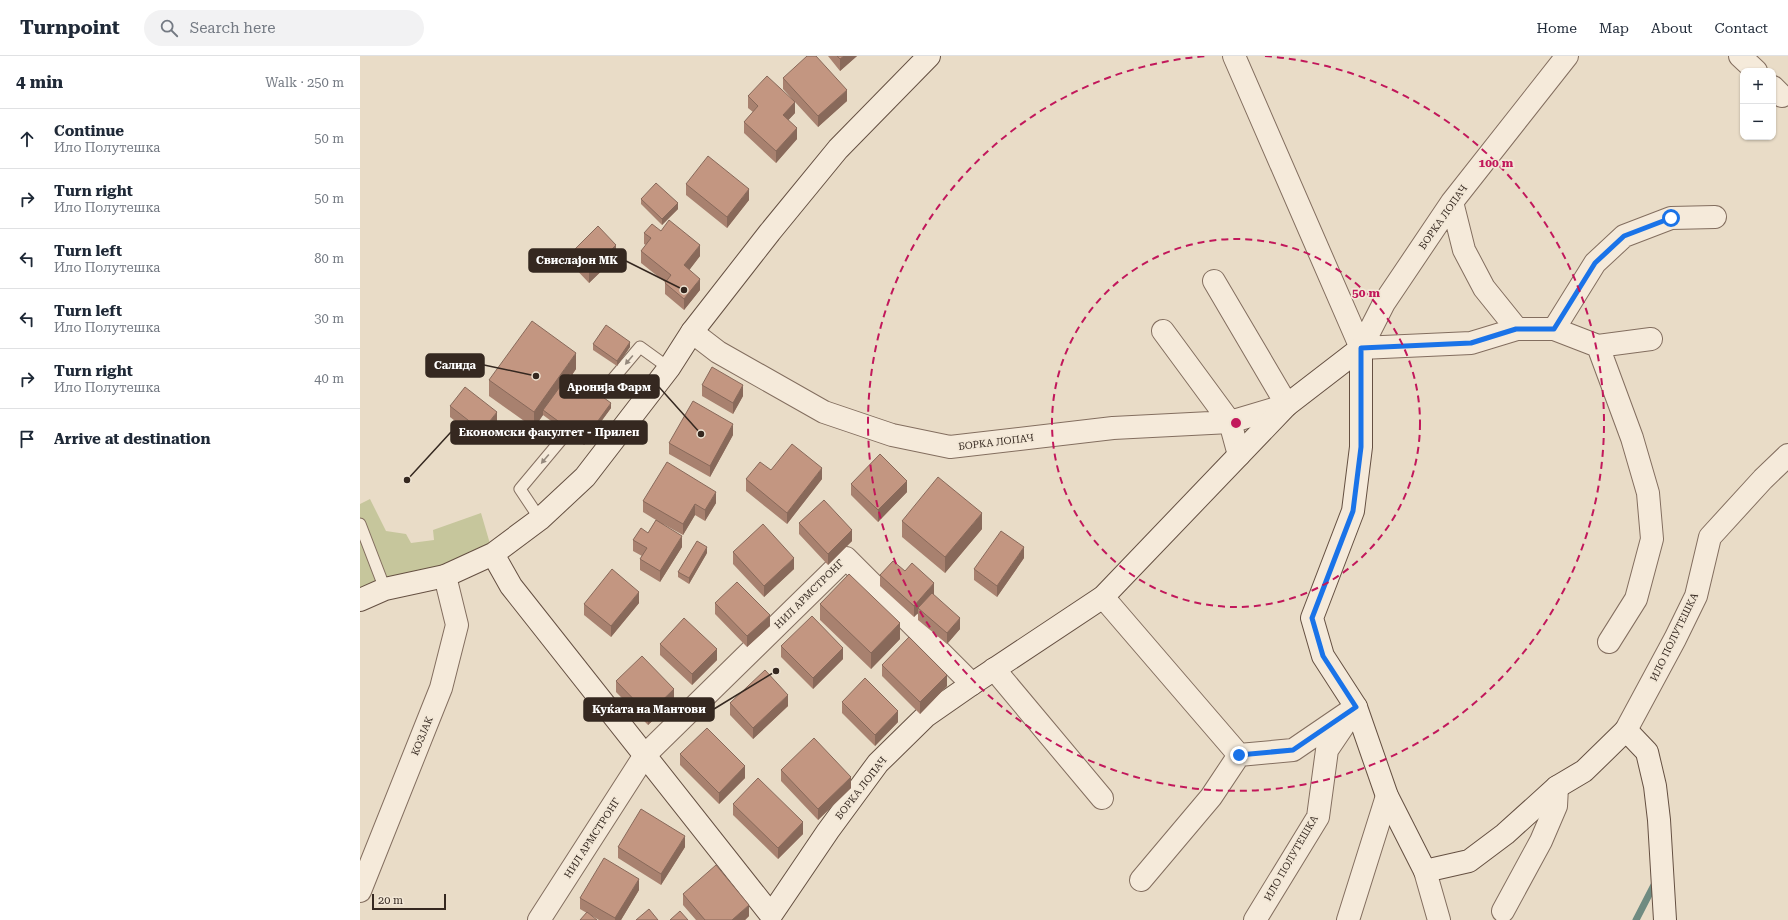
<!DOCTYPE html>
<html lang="en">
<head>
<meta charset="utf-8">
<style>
	:root { --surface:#fff; --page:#f2f2f3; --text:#1f2937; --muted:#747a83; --line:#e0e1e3 }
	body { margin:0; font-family:"Roboto Serif",serif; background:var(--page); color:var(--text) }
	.controls { position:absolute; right:12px; top:12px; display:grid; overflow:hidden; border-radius:8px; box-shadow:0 1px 3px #0004 }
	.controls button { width:36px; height:36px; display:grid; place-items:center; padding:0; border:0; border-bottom:1px solid var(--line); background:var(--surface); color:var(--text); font:20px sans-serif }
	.scale { position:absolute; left:12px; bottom:10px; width:74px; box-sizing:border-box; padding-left:4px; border:2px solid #352820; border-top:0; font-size:11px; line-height:14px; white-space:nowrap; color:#352820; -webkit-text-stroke:3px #f2e7d6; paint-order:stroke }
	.stop { position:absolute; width:12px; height:12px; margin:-9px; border:3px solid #1a73e8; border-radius:50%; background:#fff }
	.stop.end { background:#1a73e8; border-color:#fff; box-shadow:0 1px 4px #0008 }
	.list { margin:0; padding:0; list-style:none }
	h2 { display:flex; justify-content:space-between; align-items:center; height:52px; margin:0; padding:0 16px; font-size:17px }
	h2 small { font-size:13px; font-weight:400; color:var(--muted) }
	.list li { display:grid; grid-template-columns:26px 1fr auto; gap:12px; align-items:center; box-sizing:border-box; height:60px; padding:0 16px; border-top:1px solid var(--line) }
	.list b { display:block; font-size:15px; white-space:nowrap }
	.list p { margin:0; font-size:13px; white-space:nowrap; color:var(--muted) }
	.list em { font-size:13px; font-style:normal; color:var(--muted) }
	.icon { flex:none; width:22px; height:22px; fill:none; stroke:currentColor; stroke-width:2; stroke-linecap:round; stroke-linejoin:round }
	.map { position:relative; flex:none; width:1428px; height:864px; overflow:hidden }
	header { display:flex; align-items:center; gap:24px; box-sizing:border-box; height:56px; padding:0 20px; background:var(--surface); border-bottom:1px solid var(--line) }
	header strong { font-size:19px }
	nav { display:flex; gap:22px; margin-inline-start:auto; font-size:14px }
	.search { width:280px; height:36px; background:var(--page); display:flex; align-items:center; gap:10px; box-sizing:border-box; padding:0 14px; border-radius:22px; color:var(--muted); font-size:15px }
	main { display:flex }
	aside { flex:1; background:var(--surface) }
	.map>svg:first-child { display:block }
	.green { fill:#c6c69c }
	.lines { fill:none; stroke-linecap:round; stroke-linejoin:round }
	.stream { stroke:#6f8b81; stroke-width:7 }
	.lane-casing { stroke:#836e5f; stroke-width:13 }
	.street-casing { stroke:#836e5f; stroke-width:24 }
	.secondary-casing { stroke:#655042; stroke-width:24 }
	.lane { stroke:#f5eada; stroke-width:11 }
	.street { stroke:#f5eada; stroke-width:22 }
	.secondary { stroke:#f5eada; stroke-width:22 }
	.wall { fill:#a8816f }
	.shaded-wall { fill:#88695a }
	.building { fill:#c39681; stroke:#88695a }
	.oneway { fill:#95897d }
	.route { stroke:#1a73e8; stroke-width:5 }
	.ring { fill:none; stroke:#c2185b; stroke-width:2; stroke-dasharray:7 5 }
	.labels { text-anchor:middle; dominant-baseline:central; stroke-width:3.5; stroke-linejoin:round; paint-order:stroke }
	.street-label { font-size:10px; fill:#352820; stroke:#f2e7d6 }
	.centre { fill:#c2185b; stroke:#f2e7d6; stroke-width:2 }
	.ring-label { font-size:12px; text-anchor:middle; font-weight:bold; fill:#c2185b; stroke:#f2e7d6; stroke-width:3.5; stroke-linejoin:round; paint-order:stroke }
	.leader { fill:none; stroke:#352820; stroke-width:1.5 }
	.callout-dot { fill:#352820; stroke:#f2e7d6; stroke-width:1.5 }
	.callout { fill:#352820; stroke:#352820; stroke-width:1.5 }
	.callout-label { font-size:11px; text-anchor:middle; font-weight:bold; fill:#fff }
</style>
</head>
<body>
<header>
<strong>Turnpoint</strong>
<div class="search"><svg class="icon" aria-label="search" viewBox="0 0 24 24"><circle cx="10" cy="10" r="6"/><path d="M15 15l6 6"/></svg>Search here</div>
<nav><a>Home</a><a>Map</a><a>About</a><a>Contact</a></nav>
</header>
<main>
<aside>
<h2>4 min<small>Walk · 250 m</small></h2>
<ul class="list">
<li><svg class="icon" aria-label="ahead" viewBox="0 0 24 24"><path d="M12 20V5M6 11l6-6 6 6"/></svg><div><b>Continue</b><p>Ило Полутешка</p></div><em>50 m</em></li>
<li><svg class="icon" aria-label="right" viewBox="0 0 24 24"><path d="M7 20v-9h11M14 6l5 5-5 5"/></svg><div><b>Turn right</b><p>Ило Полутешка</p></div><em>50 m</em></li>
<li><svg class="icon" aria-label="left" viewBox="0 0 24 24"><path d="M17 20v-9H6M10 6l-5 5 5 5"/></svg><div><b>Turn left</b><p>Ило Полутешка</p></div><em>80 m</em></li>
<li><svg class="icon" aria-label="left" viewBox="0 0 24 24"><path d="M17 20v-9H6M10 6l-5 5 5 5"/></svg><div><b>Turn left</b><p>Ило Полутешка</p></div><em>30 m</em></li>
<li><svg class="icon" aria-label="right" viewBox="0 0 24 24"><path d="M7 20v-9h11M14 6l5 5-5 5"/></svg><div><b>Turn right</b><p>Ило Полутешка</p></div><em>40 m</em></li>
<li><svg class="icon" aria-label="arrive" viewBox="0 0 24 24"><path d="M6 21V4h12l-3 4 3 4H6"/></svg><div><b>Arrive at destination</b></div></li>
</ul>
</aside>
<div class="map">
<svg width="1428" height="864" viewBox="0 0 1428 864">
	<rect width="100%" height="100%" fill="#e9dcc7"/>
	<path class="green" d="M 10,443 L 26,475 L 46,478 L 51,487 L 74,484 L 73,474 L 121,457 L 133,498 L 0,544 L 0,448 Z"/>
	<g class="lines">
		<path class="stream" d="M 1276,864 L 1295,827"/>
		<g class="lane-casing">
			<path id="lane" d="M 230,350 L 280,291 L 309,312
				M 180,463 L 160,433 L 216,366
				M 0,468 L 25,533"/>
		</g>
		<g class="street-casing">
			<path id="street" d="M 874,0 L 1001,292
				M 1380,0 L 1396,15
				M 1413,31 L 1422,40
				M 1092,146 L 1104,194 L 1124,232 L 1157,273
				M 1194,273 L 1235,207 L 1264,180 L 1311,162 L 1355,161
				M 803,275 L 870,366 L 879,399
				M 332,276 L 358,296 L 464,356 L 532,379 L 590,391 L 753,372 L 870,366 L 927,349 L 854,225
				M 1238,290 L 1291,283
				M 1001,292 L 1111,287 L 1157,273 L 1194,273 L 1238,290 L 1272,382 L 1288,437 L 1292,483 L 1276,543 L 1249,586
				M 1001,292 L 1024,247 L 1092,146 L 1207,0
				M 743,541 L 879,699
				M 634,613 L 742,742
				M 1266,674 L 1315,583 L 1336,540 L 1350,481 L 1403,423 L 1428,399
				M 1065,815 L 1079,864
				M 781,824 L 851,741 L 879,699 L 933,694 L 996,651
				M 0,835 L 81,632 L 97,569 L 85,520
				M 1143,855 L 1181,785 L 1196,750 L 1197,731
				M 179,864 L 285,699 L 486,502 L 612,628
				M 895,864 L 958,761 L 967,694 L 990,660
				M 988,864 L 1027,740"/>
		</g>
		<g class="secondary-casing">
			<path id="secondary" d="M 1001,292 L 1001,391 L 993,455 L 952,562 L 963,600 L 996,651 L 1027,740 L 1065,815 L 1109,805 L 1145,778 L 1197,731 L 1224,715 L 1266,674 L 1287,696 L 1295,730 L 1299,764 L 1305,864
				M 133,498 L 151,530 L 411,859 L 468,775 L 518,707 L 566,660 L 612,628 L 743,541 L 927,349 L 1001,292
				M 0,544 L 25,533 L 85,520 L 133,498 L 180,463 L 225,421 L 309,312 L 332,276 L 410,176 L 478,93 L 569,0"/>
		</g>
		<use href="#lane" class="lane"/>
		<use href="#street" class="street"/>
		<use href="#secondary" class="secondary"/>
	</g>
	<path class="wall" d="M 468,0 L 497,0 L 480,15 Z
		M 423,22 L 487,45 L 458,71 L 435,46 L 435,57 L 428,64 L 437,83 L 416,107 L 384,77 L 384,66 L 393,56 L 388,52 L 388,40 L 433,44 L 423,33 Z
		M 326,128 L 389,144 L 367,172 L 326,139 Z
		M 281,143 L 318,153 L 302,169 L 281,148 Z
		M 301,175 L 340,200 L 329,214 L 340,234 L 324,254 L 305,238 L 305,226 L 281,207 L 281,195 L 286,189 L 284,188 L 284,177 Z
		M 211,197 L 256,201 L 229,227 L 211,208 Z
		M 233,288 L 270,291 L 257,310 L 233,294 Z
		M 216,313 L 212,319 L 251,352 L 224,389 L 183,359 L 174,372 L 129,340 L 129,324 Z
		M 342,329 L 383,340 L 373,358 L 342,340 Z
		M 90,350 L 137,367 L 122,386 L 90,361 Z
		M 373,379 L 350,421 L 309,398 L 309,387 Z
		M 386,423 L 462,423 L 427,468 L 386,435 Z
		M 491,428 L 547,436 L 518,466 L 491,439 Z
		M 283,445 L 356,447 L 345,465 L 335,459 L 323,479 L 303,468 L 322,491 L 300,526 L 280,514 L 280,503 L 282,500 L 273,495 L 273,484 L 288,477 L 296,464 L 283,456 Z
		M 542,465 L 622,473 L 585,517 L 542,481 Z
		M 439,467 L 492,485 L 468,509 L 439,478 Z
		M 373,496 L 434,513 L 404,541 L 373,508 Z
		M 347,497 L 329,528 L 318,521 L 318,516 Z
		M 664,502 L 637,541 L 614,524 L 614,513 Z
		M 545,515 L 574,539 L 600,573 L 587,588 L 558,564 L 558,557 L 554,561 L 520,530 L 520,519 Z
		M 279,547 L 251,581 L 224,559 L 224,548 Z
		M 355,547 L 410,570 L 387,591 L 355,558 Z
		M 460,548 L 540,583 L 511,613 L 460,564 Z
		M 300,588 L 357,604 L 332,629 L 300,599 Z
		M 421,590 L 483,603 L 453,633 L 421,601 Z
		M 522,609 L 587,630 L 560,658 L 522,620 Z
		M 256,625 L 314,644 L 288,669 L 256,636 Z
		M 482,646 L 538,666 L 515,690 L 482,657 Z
		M 370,647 L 428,650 L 393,683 L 370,659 Z
		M 320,698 L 385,722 L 359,748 L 320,709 Z
		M 421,714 L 491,732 L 458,764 L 421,725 Z
		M 373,748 L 443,778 L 418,803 L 373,759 Z
		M 258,791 L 325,791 L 301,829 L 258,802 Z
		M 279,834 L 261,864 L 239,864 L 220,853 L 220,842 Z
		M 323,838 L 389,860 L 385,864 L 336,864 L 323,849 Z"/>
	<path class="shaded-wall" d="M 484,0 L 497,0 L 480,15 L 480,3 Z
		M 487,34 L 487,45 L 458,71 L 458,60 Z
		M 435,46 L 435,57 L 423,70 L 423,59 Z
		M 437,72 L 437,83 L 416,107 L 416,95 Z
		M 389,133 L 389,144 L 367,172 L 367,161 Z
		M 318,147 L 318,153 L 302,169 L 302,163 Z
		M 256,189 L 256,201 L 229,227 L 229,216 Z
		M 340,189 L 340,200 L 324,221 L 324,209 Z
		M 340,223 L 340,234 L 324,254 L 324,243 Z
		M 270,286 L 270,291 L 257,310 L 257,305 Z
		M 216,297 L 216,313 L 186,356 L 183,354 L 183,359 L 174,372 L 174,356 Z
		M 383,329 L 383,340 L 373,358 L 373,347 Z
		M 251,347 L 251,352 L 224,389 L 224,384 Z
		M 137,356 L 137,367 L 122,386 L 122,375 Z
		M 373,368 L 373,379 L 350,421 L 350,410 Z
		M 462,412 L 462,423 L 427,468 L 427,457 Z
		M 547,425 L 547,436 L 518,466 L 518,454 Z
		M 356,436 L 356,447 L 345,465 L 345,454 Z
		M 335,448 L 335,459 L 323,479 L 323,468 Z
		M 622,457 L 622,473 L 585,517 L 585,501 Z
		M 492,474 L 492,485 L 468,509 L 468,498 Z
		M 322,480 L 322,491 L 300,526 L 300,515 Z
		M 347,491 L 347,497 L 329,528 L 329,522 Z
		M 664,491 L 664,502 L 637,541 L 637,530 Z
		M 434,502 L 434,513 L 404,541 L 404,530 Z
		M 574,527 L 574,539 L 560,554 L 558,552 L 558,557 L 554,561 L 554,550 Z
		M 279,536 L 279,547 L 251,581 L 251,570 Z
		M 410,559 L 410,570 L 387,591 L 387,580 Z
		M 600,562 L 600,573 L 587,588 L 587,577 Z
		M 540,567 L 540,583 L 511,613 L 511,597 Z
		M 483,592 L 483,603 L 453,633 L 453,622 Z
		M 357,593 L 357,604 L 332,629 L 332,618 Z
		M 587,619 L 587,630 L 560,658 L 560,646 Z
		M 314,633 L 314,644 L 288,669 L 288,658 Z
		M 428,639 L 428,650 L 393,683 L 393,672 Z
		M 538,655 L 538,666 L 515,690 L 515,679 Z
		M 385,710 L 385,722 L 359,748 L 359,737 Z
		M 491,721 L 491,732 L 458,764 L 458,753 Z
		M 443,766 L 443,778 L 418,803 L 418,792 Z
		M 325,780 L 325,791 L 301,829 L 301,818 Z
		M 279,823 L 279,834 L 261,864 L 255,864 L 255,862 Z
		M 389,849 L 389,860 L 385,864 L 372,864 Z"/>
	<path class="building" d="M 447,0 L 456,0 L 487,34 L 458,60 L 423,22 Z
		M 477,0 L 484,0 L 480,3 Z
		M 407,20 L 435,46 L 423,59 L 437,72 L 416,95 L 384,66 L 398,50 L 388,40 Z
		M 348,100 L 389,133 L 367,161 L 326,128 Z
		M 296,127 L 318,147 L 302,163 L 281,143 Z
		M 309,164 L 340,189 L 324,209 L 340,223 L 324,243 L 305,227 L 311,219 L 281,195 L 291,182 L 284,177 L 292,168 L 301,175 Z
		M 238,170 L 256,189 L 229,216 L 211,197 Z
		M 172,265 L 216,297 L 174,356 L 129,324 Z
		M 246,269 L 270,286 L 257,305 L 233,288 Z
		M 352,311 L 383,329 L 373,347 L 342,329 Z
		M 210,317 L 251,347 L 224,384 L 183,354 Z
		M 105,331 L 137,356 L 122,375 L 90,350 Z
		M 333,345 L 373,368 L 350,410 L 309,387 Z
		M 432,388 L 462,412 L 427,457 L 386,423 L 400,406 L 411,414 Z
		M 520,398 L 547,425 L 518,454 L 491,428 Z
		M 307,406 L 356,436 L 345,454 L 335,448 L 323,468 L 283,445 Z
		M 578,421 L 622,457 L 585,501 L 542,465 Z
		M 464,444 L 492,474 L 468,498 L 439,467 Z
		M 296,464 L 322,480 L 300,515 L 280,503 L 287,492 L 273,484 L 281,472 L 288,477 Z
		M 403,468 L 434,502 L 404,530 L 373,496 Z
		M 641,475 L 664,491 L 637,530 L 614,513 Z
		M 337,485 L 347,491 L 329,522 L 318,516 Z
		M 533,505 L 545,515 L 552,507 L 574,527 L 554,550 L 520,519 Z
		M 252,513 L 279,536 L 251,570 L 224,548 Z
		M 489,518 L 540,567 L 511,597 L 460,548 Z
		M 377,526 L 410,559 L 387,580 L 355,547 Z
		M 572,537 L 600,562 L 587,577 L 558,552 Z
		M 452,560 L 483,592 L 453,622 L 421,590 Z
		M 324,562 L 357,593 L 332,618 L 300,588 Z
		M 549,581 L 587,619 L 560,646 L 522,609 Z
		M 282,600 L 314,633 L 288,658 L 256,625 Z
		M 405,614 L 428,639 L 393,672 L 370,647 Z
		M 505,622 L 538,655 L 515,679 L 482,646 Z
		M 347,672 L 385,710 L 359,737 L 320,698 Z
		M 454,682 L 491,721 L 458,753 L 421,714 Z
		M 398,722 L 443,766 L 418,792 L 373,748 Z
		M 281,753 L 325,780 L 301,818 L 258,791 Z
		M 244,802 L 279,823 L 255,862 L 220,842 Z
		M 356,809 L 389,849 L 372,864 L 345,864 L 323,838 Z
		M 289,853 L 298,864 L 276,864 Z
		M 320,855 L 328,864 L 310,864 Z
		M 227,856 L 237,864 L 220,864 Z"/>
	<defs><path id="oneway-solid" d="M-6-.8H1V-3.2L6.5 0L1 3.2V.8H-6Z"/></defs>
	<g class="oneway">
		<use href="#oneway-solid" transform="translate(269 304) rotate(130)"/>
		<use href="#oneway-solid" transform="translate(185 403) rotate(130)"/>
	</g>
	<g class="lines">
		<path class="route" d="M 879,699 L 933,694 L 996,651 L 963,600 L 952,562 L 993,455 L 1001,391 L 1001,292 L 1111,287 L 1156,273 L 1194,273 L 1235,207 L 1264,180 L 1311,162"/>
	</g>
	<g class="ring">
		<circle cx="876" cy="367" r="184"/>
		<path d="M905 0A368 368 0 1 1 847 0"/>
	</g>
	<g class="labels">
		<g class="street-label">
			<text transform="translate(1083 161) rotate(-55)">БОРКА ЛОПАЧ</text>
			<text transform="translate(636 386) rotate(-7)">БОРКА ЛОПАЧ</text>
			<text transform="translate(449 538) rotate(-45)">НИЛ АРМСТРОНГ</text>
			<text transform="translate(1314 581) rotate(-64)">ИЛО ПОЛУТЕШКА</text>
			<text transform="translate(62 680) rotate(-68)">КОЗЈАК</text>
			<text transform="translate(501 732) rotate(-52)">БОРКА ЛОПАЧ</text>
			<text transform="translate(232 782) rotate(-57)">НИЛ АРМСТРОНГ</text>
			<text transform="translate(931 802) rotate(-60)">ИЛО ПОЛУТЕШКА</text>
		</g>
	</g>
	<circle cx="876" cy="367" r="6" class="centre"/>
	<g class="ring-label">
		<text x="1136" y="111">100 m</text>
		<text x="1006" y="241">50 m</text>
	</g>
	<path class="leader" d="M324 234L266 205M176 320L124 309M341 378L299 331M47 424L91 376M416 615L354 653"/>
	<g class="callout-dot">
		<circle cx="324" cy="234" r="4"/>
		<circle cx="176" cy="320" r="4"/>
		<circle cx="341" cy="378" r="4"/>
		<circle cx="47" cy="424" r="4"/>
		<circle cx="416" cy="615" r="4"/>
	</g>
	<g class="callout">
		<rect x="169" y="193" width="97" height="23" rx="4"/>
		<rect x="66" y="298" width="58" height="23" rx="4"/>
		<rect x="200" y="319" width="99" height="23" rx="4"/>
		<rect x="91" y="365" width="196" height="23" rx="4"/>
		<rect x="224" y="642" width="130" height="23" rx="4"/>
	</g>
	<g class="callout-label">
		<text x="217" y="208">Свислајон МК</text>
		<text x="95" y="313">Салида</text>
		<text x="249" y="335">Аронија Фарм</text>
		<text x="189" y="380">Економски факултет - Прилеп</text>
		<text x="289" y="657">Куќата на Мантови</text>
	</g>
</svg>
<div class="controls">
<button>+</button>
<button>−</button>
</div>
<div class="scale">20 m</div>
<div class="stop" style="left:1311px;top:162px"></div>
<div class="stop end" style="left:879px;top:699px"></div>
</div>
</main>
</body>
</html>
